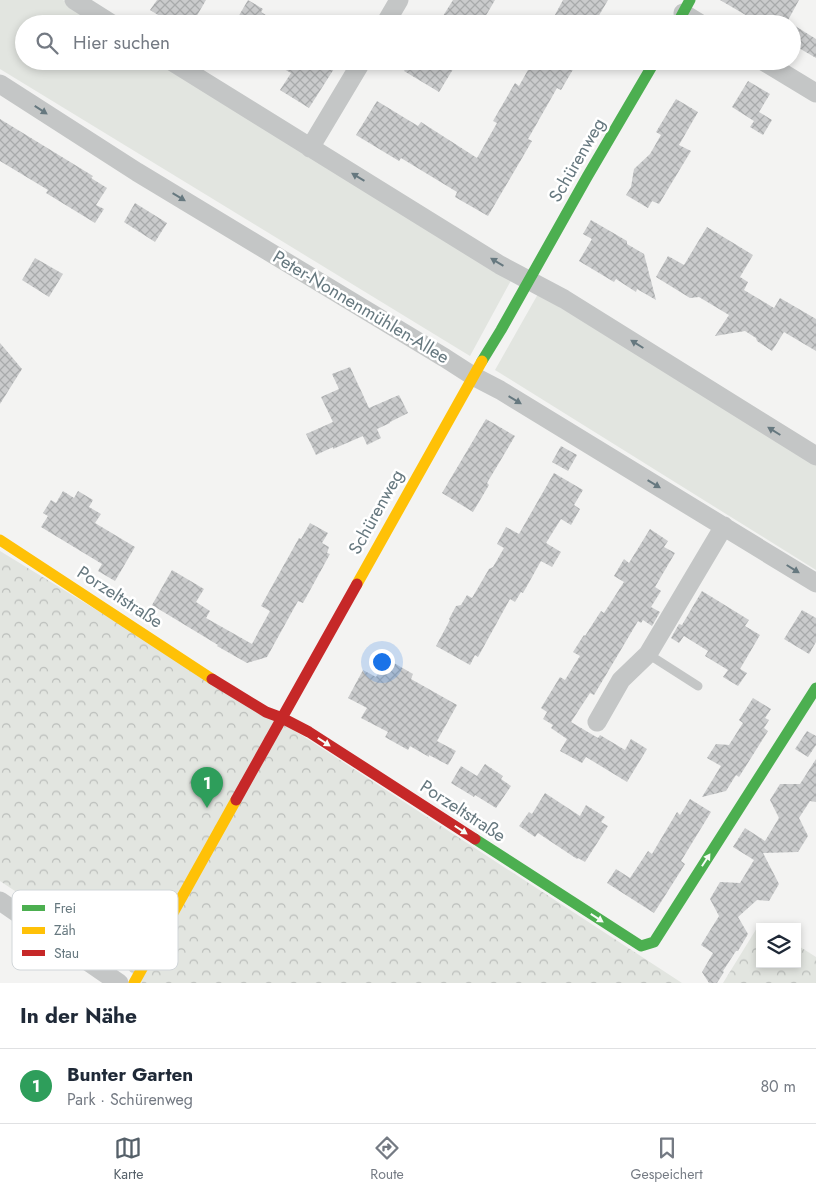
<!DOCTYPE html>
<html lang="de">
<head>
<meta charset="utf-8">
<style>
	:root { --surface:#fff; --page:#f6f6f7; --text:#1f2937; --muted:#747a83; --line:#e0e1e3; --accent:#556069 }
	body { margin:0; font-family:Jost,sans-serif; background:var(--page); color:var(--text) }
	.controls { position:absolute; right:15px; bottom:15px; display:grid; overflow:hidden; border-radius:0px; box-shadow:0 2px 8px #0003 }
	.controls button { width:45px; height:45px; display:grid; place-items:center; padding:0; border:0; border-bottom:1px solid var(--line); background:var(--surface); color:var(--text); font:25px sans-serif }
	.you { position:absolute; left:381px; top:661px; width:18px; height:18px; margin:-12px; border:4px solid #fff; border-radius:50%; background:#1a73e8; box-shadow:0 0 0 8px #1a73e833 }
	.badge { display:grid; place-items:center; width:32px; height:32px; border-radius:50%; background:var(--accent); color:#fff; font-size:16px; font-weight:700 }
	.pin { position:absolute; translate:-50% -41px; filter:drop-shadow(0 1px 2px #0008) }
	.pin::after { content:''; position:absolute; top:26px; width:18px; height:15px; background:inherit; clip-path:polygon(0 0,100% 0,50% 100%) }
	.list { margin:0; padding:0; list-style:none }
	h2 { display:flex; justify-content:space-between; align-items:center; height:65px; margin:0; padding:0 20px; font-size:21px }
	h2 small { font-size:16px; font-weight:400; color:var(--muted) }
	.list li { display:grid; grid-template-columns:32px 1fr auto; gap:15px; align-items:center; box-sizing:border-box; height:75px; padding:0 20px; border-top:1px solid var(--line) }
	.list b { display:block; font-size:19px; white-space:nowrap }
	.list p { margin:0; font-size:16px; white-space:nowrap; color:var(--muted) }
	.list em { font-size:16px; font-style:normal; color:var(--muted) }
	.icon { flex:none; width:28px; height:28px; fill:none; stroke:currentColor; stroke-width:2; stroke-linecap:round; stroke-linejoin:round }
	.map { position:relative; flex:none; width:816px; height:983px; overflow:hidden }
	.search { position:absolute; background:var(--surface); box-shadow:0 2px 8px #0003; left:15px; right:15px; top:15px; height:55px; display:flex; align-items:center; gap:12px; box-sizing:border-box; padding:0 18px; border-radius:28px; color:var(--muted); font-size:19px }
	.sheet { height:140px; background:var(--surface) }
	nav { display:flex; justify-content:space-around; align-items:center; box-sizing:border-box; height:70px; border-top:1px solid var(--line); background:var(--surface); font-size:14px; color:var(--muted) }
	nav a { display:grid; justify-items:center; gap:2px }
	nav .on { color:var(--accent) }
	.map>svg:first-child { display:block }
	.grass { fill:#e2e5e0 }
	.forest { fill:url(#forest-crowns) }
	.building { fill:url(#building-cross-hatch) }
	.lines { fill:none; stroke-linecap:round; stroke-linejoin:round }
	.lane { stroke:#c4c6c6; stroke-width:9 }
	.street { stroke:#c4c6c6; stroke-width:19 }
	.fast { stroke:#4caf50; stroke-width:11 }
	.slow { stroke:#ffc107; stroke-width:11 }
	.jam { stroke:#c62828; stroke-width:11 }
	.oneway { fill:#66787f }
	.oneway2 { fill:#f6fbf6 }
	.labels { text-anchor:middle; dominant-baseline:central; stroke-width:5; stroke-linejoin:round; paint-order:stroke }
	.street-label { font-size:18px; fill:#66787f; stroke:#fff }
	.key { fill:#fff; stroke:#d1d6d9; stroke-width:1 }
	.key-label { font-size:14px; fill:#66787f }
</style>
</head>
<body>
<div class="map">
<svg width="816" height="983" viewBox="0 0 816 983">
	<defs>
		<pattern id="forest-crowns" width="20" height="18" patternUnits="userSpaceOnUse" patternTransform="scale(1.25)"><rect width="20" height="18" fill="#e2e5e0"/><path d="M2 6a3 3 0 1 1 6 0M12 15a3 3 0 1 1 6 0" fill="none" stroke="#bbbebb"/></pattern>
		<pattern id="building-cross-hatch" width="8" height="8" patternUnits="userSpaceOnUse" patternTransform="scale(1.25)"><rect width="8" height="8" fill="#cacbcc"/><path d="M0 0l8 8M0 8l8-8" fill="none" stroke="#a8aaab"/></pattern>
	</defs>
	<rect width="100%" height="100%" fill="#f3f3f2"/>
	<path class="grass" d="M 0,0 L 63,0 L 102,24 L 24,24 L 24,61 L 163,61 L 514,275 L 470,356 L 0,69 Z
		M 538,294 L 816,462 L 816,570 L 495,370 Z"/>
	<path class="forest" d="M 0,551 L 303,736 L 682,983 L 142,983 L 117,959 L 0,881 Z
		M 760,923 L 767,927 L 760,927 L 760,964 L 797,964 L 797,945 L 816,957 L 816,983 L 723,983 Z"/>
	<path class="building" d="M 157,0 L 206,0 L 192,24 L 173,24 L 150,10 Z
		M 248,0 L 263,9 L 261,12 L 280,24 L 234,24 Z
		M 453,0 L 495,0 L 481,24 L 438,24 Z
		M 563,0 L 608,0 L 594,24 L 550,24 Z
		M 720,0 L 799,0 L 786,24 L 761,24 Z
		M 792,24 L 816,39 L 816,58 L 792,44 Z
		M 270,61 L 339,61 L 309,108 L 280,90 L 291,73 Z
		M 410,61 L 458,61 L 439,92 L 404,71 Z
		M 533,61 L 578,61 L 561,90 L 557,88 L 528,139 L 532,141 L 488,216 L 455,197 L 457,192 L 401,158 L 399,161 L 356,135 L 377,101 L 418,126 L 421,122 L 477,158 L 497,123 L 493,121 L 515,83 L 519,86 Z
		M 748,81 L 770,94 L 759,112 L 772,120 L 763,135 L 750,127 L 754,121 L 732,107 Z
		M 676,99 L 698,112 L 679,145 L 691,151 L 659,204 L 652,201 L 648,208 L 626,195 L 631,187 L 634,169 L 650,154 L 661,135 L 656,132 Z
		M 0,119 L 93,176 L 91,178 L 107,188 L 96,205 L 104,209 L 95,223 L 46,193 L 48,190 L 0,161 Z
		M 135,203 L 167,223 L 155,242 L 124,222 Z
		M 591,220 L 627,241 L 627,244 L 644,254 L 656,300 L 637,289 L 636,292 L 616,279 L 614,282 L 579,261 L 592,239 L 583,234 Z
		M 707,227 L 753,255 L 740,277 L 748,282 L 744,290 L 774,308 L 780,298 L 816,319 L 816,351 L 784,332 L 772,351 L 757,341 L 756,338 L 745,331 L 715,336 L 729,315 L 699,297 L 690,298 L 656,277 L 668,256 L 684,265 Z
		M 35,258 L 63,274 L 49,297 L 22,280 Z
		M 0,343 L 22,369 L 0,404 Z
		M 350,367 L 369,408 L 399,395 L 408,413 L 390,422 L 390,423 L 377,429 L 381,438 L 367,445 L 363,436 L 333,449 L 333,447 L 316,455 L 306,434 L 333,422 L 321,397 L 339,389 L 332,374 Z
		M 486,419 L 515,436 L 487,483 L 489,485 L 473,512 L 442,493 Z
		M 561,446 L 577,455 L 568,471 L 552,462 Z
		M 554,473 L 583,490 L 574,505 L 580,509 L 571,525 L 561,519 L 546,543 L 561,552 L 552,567 L 541,561 L 523,593 L 521,592 L 515,602 L 510,599 L 478,657 L 475,655 L 470,665 L 436,646 L 450,620 L 449,619 L 456,606 L 461,605 L 467,595 L 472,598 L 489,569 L 493,567 L 504,548 L 497,544 L 506,527 L 519,534 Z
		M 63,491 L 74,498 L 78,491 L 93,500 L 89,507 L 101,514 L 95,523 L 135,547 L 115,581 L 98,571 L 102,564 L 41,527 L 48,516 L 43,513 L 51,500 L 56,503 Z
		M 310,523 L 328,533 L 322,543 L 329,547 L 327,553 L 330,554 L 303,603 L 298,601 L 267,657 L 247,663 L 217,646 L 218,645 L 152,605 L 172,570 L 204,589 L 196,602 L 210,611 L 206,618 L 252,644 L 270,611 L 261,606 L 299,538 L 301,539 Z
		M 650,529 L 668,541 L 664,547 L 675,553 L 655,587 L 661,591 L 651,607 L 660,612 L 652,626 L 643,620 L 641,623 L 638,621 L 594,695 L 590,693 L 571,722 L 598,738 L 600,735 L 625,750 L 631,739 L 647,749 L 627,782 L 586,757 L 582,763 L 560,751 L 567,739 L 551,728 L 553,725 L 543,719 L 547,712 L 541,708 L 560,677 L 565,680 L 580,656 L 573,652 L 584,635 L 585,636 L 601,611 L 604,613 L 624,582 L 614,576 L 624,559 L 629,563 Z
		M 702,591 L 749,620 L 745,626 L 760,635 L 740,669 L 747,673 L 738,686 L 723,677 L 728,670 L 705,656 L 708,651 L 684,636 L 679,643 L 671,638 L 679,624 L 682,625 Z
		M 802,610 L 816,618 L 816,642 L 809,654 L 784,639 Z
		M 387,659 L 413,674 L 411,679 L 457,705 L 437,741 L 456,751 L 448,765 L 429,755 L 429,757 L 410,746 L 408,750 L 385,737 L 388,732 L 361,718 L 367,708 L 348,698 L 363,670 L 376,677 Z
		M 753,698 L 771,709 L 765,718 L 769,720 L 764,728 L 768,731 L 739,777 L 736,775 L 726,791 L 702,797 L 721,766 L 707,758 L 716,744 L 729,745 L 743,723 L 739,720 Z
		M 807,731 L 816,736 L 816,745 L 808,757 L 795,749 Z
		M 816,759 L 816,802 L 810,801 L 799,818 L 808,836 L 798,852 L 763,853 L 779,884 L 769,901 L 757,900 L 738,917 L 748,934 L 738,951 L 736,951 L 723,971 L 724,972 L 717,983 L 709,983 L 702,972 L 713,953 L 701,945 L 719,916 L 710,899 L 720,882 L 740,883 L 754,860 L 733,847 L 745,828 L 765,841 L 779,818 L 770,800 L 780,784 L 800,784 Z
		M 485,764 L 503,776 L 501,779 L 511,786 L 496,808 L 475,795 L 474,797 L 451,783 L 461,766 L 477,776 Z
		M 545,793 L 580,816 L 586,805 L 605,817 L 601,822 L 608,826 L 585,862 L 578,858 L 577,859 L 538,833 L 535,837 L 519,826 L 529,812 L 532,814 Z
		M 690,799 L 711,812 L 681,861 L 685,864 L 680,872 L 654,913 L 607,883 L 616,869 L 630,878 L 648,851 L 652,854 L 677,812 L 680,815 Z"/>
	<g class="lines">
		<path class="lane" d="M 648,654 L 698,686"/>
		<path class="street" d="M 74,0 L 112,24
			M 683,13 L 701,24
			M 385,24 L 399,0
			M 171,61 L 500,265 L 564,299 L 816,456
			M 763,61 L 816,93
			M 0,84 L 137,172 L 445,358 L 473,376 L 500,390 L 816,583
			M 310,148 L 362,61
			M 597,722 L 621,680 L 648,654 L 724,526
			M 0,901 L 119,983"/>
		<path class="fast" d="M 677,24 L 690,0
			M 482,361 L 501,330 L 587,177 L 655,61
			M 475,839 L 641,946 L 654,942 L 816,688"/>
		<path class="slow" d="M 0,540 L 212,679
			M 357,584 L 482,361
			M 134,983 L 236,800"/>
		<path class="jam" d="M 212,679 L 266,712 L 282,718 L 309,732 L 475,839
			M 236,800 L 357,584"/>
	</g>
	<defs><path id="oneway-solid" d="M-6-.8H1V-3.2L6.5 0L1 3.2V.8H-6Z" transform="scale(1.25)"/></defs>
	<g class="oneway">
		<use href="#oneway-solid" transform="translate(41 110) rotate(33)"/>
		<use href="#oneway-solid" transform="translate(358 177) rotate(-149)"/>
		<use href="#oneway-solid" transform="translate(179 197) rotate(31)"/>
		<use href="#oneway-solid" transform="translate(497 262) rotate(-149)"/>
		<use href="#oneway-solid" transform="translate(637 344) rotate(-148)"/>
		<use href="#oneway-solid" transform="translate(515 400) rotate(31)"/>
		<use href="#oneway-solid" transform="translate(774 431) rotate(-148)"/>
		<use href="#oneway-solid" transform="translate(654 484) rotate(31)"/>
		<use href="#oneway-solid" transform="translate(793 569) rotate(32)"/>
	</g>
	<g class="oneway2">
		<use href="#oneway-solid" transform="translate(324 742) rotate(33)"/>
		<use href="#oneway-solid" transform="translate(461 830) rotate(33)"/>
		<use href="#oneway-solid" transform="translate(706 860) rotate(-57)"/>
		<use href="#oneway-solid" transform="translate(597 918) rotate(33)"/>
	</g>
	<g class="labels">
		<g class="street-label">
			<text transform="translate(577 160) rotate(-60)">Schürenweg</text>
			<text transform="translate(361 307) rotate(31)">Peter-Nonnenmühlen-Allee</text>
			<text transform="translate(376 512) rotate(-61)">Schürenweg</text>
			<text transform="translate(120 597) rotate(33)">Porzeltstraße</text>
			<text transform="translate(463 811) rotate(33)">Porzeltstraße</text>
		</g>
	</g>
	<rect x="12" y="890" width="166" height="80" rx="8" class="key"/>
	<rect x="22" y="905" width="23" height="6" fill="#4caf50"/>
	<rect x="22" y="927" width="23" height="7" fill="#ffc107"/>
	<rect x="22" y="950" width="23" height="6" fill="#c62828"/>
	<g class="key-label">
		<text x="54" y="913">Frei</text>
		<text x="54" y="935">Zäh</text>
		<text x="54" y="958">Stau</text>
	</g>
</svg>
<div class="controls">
<button><svg class="icon" aria-label="layers" viewBox="0 0 24 24"><path d="M12 4l9 5-9 5-9-5zM3 14l9 5 9-5"/></svg></button>
</div>
<div class="you"></div>
<div class="pin badge" style="left:207px;top:808px;background:#2e9e5b">1</div>
<div class="search"><svg class="icon" aria-label="search" viewBox="0 0 24 24"><circle cx="10" cy="10" r="6"/><path d="M15 15l6 6"/></svg>Hier suchen</div>
</div>
<section class="sheet">
<h2>In der Nähe<small></small></h2>
<ul class="list">
<li><span class="badge" style="background:#2e9e5b">1</span><div><b>Bunter Garten</b><p>Park · Schürenweg</p></div><em>80 m</em></li>
</ul>
</section>
<nav>
<a class="on"><svg class="icon" aria-label="map" viewBox="0 0 24 24"><path d="M3 6l6-2 6 2 6-2v14l-6 2-6-2-6 2zM9 4v14M15 6v14"/></svg>Karte</a>
<a><svg class="icon" aria-label="directions" viewBox="0 0 24 24"><path d="M12 3l9 9-9 9-9-9zM9 14v-3h6M13 9l2 2-2 2"/></svg>Route</a>
<a><svg class="icon" aria-label="saved" viewBox="0 0 24 24"><path d="M7 4h10v16l-5-4-5 4z"/></svg>Gespeichert</a>
</nav>
</body>
</html>
